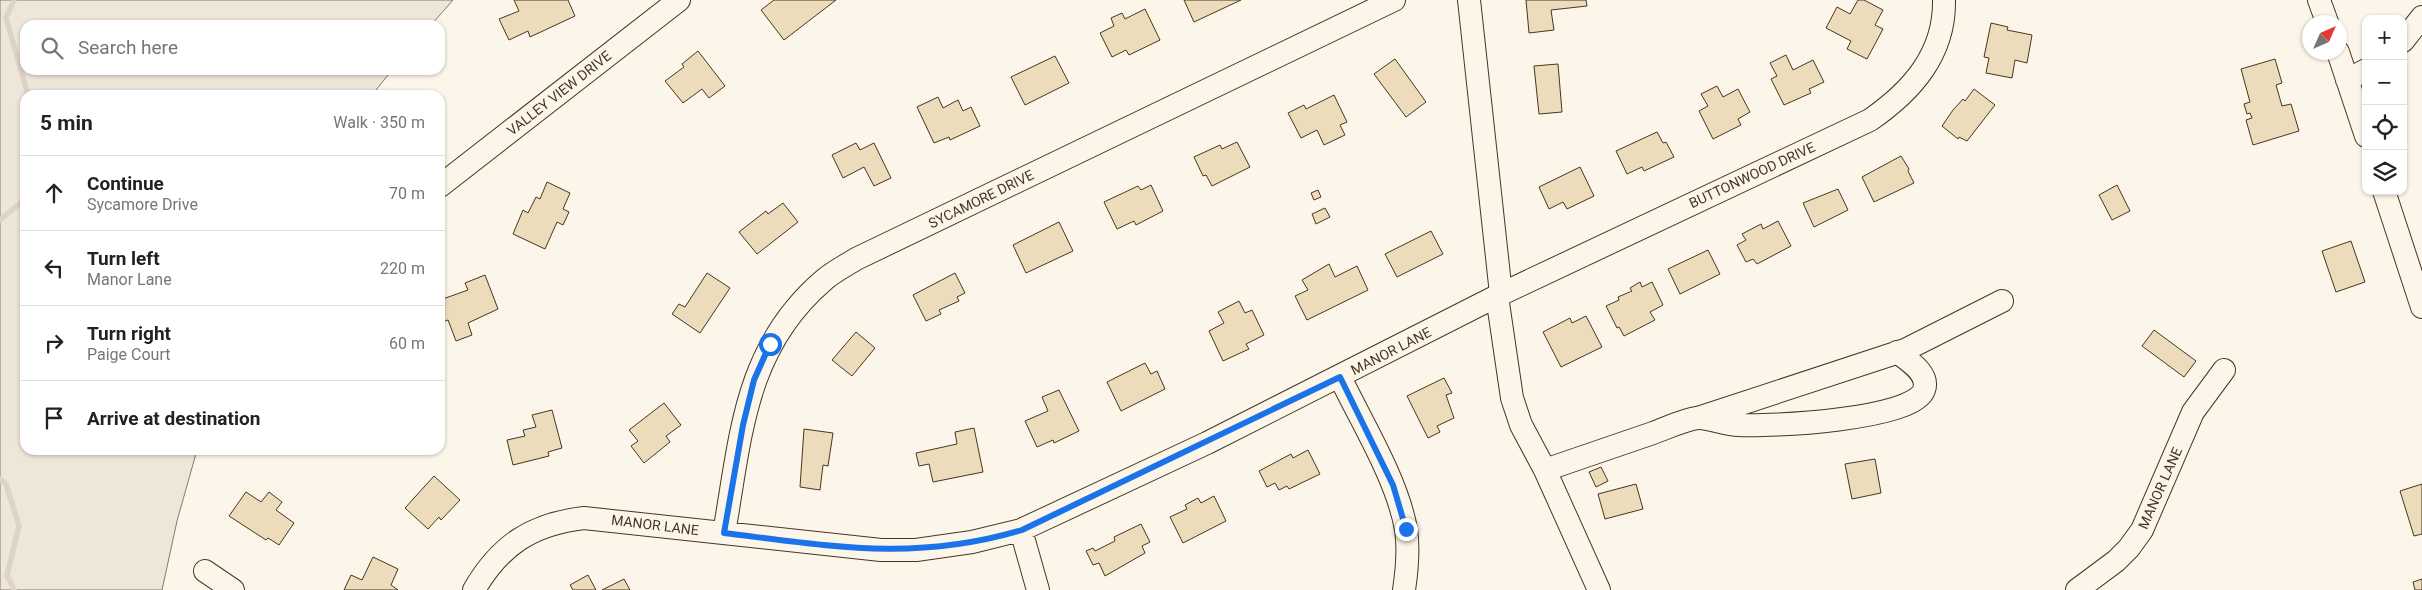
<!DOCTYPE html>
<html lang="en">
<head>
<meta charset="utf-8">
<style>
	:root { --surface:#fff; --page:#f6f6f6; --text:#222; --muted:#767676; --line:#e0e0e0 }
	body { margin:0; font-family:Roboto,sans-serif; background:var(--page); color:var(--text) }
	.controls { position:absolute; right:15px; top:15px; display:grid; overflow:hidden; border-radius:10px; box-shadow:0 1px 4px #0004 }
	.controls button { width:45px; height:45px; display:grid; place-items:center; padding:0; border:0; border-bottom:1px solid var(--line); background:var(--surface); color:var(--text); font:25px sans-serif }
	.compass { position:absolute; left:2302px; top:15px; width:45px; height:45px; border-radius:50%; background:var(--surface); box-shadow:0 1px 4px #0004; rotate:45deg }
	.stop { position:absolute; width:15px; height:15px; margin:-11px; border:4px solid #1a73e8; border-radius:50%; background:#fff }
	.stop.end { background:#1a73e8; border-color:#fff; box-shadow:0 1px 5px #0008 }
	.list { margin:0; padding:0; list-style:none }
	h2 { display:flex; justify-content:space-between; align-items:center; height:65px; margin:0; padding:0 20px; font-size:21px }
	h2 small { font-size:16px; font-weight:400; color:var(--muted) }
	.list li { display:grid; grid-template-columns:32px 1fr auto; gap:15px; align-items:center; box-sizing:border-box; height:75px; padding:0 20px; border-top:1px solid var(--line) }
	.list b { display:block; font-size:19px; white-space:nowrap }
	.list p { margin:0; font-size:16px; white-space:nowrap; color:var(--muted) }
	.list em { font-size:16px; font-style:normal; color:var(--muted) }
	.icon { flex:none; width:28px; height:28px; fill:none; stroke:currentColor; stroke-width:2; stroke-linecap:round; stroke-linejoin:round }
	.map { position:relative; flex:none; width:2422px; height:590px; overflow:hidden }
	.search { position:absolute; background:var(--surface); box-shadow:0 1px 4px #0004; left:20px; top:20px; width:425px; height:55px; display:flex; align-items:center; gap:12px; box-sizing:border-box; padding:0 18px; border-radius:15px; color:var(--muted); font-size:19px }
	.panel { position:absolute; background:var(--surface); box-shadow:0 1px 4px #0004; left:20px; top:90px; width:425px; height:365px; border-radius:15px }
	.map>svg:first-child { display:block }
	.green { fill:#ede6d9; stroke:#887966 }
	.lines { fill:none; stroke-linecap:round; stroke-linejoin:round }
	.stream { stroke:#dcd4c6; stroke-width:5.5 }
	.building { fill:#ecdcbc; stroke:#4a3520 }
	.minor-casing { stroke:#4a3520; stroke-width:24 }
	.minor { stroke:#fbf6e9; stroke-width:22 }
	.route { stroke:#1a73e8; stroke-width:6 }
	.labels { text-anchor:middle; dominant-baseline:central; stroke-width:4; stroke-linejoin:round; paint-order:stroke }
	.street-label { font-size:14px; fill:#4a3520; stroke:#fbf6e9 }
</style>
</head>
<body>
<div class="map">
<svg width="2422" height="590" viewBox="0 0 2422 590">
	<rect width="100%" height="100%" fill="#fbf6e9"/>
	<path class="green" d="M 0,0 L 453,0 L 431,25 L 25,25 L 25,70 L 392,70 L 372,95 L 25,95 L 25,450 L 197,450 L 177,521 L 162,590 L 0,590 Z"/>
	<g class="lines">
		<path class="stream" d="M 14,0 L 6,18 L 28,95
			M 0,220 L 24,200 L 25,181
			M 0,479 L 6,484 L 19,526 L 7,575 L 14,590"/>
	</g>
	<path class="building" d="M 514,0 L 568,0 L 575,16 L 530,37 L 528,31 L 509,40 L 499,19 L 519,11 Z
		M 774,0 L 836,0 L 784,40 L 761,10 Z
		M 1184,0 L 1241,0 L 1194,22 Z
		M 1526,0 L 1586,0 L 1587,6 L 1551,10 L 1554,30 L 1529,33 Z
		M 1858,0 L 1864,0 L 1883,10 L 1875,25 L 1883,29 L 1867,59 L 1847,49 L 1851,41 L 1826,28 L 1837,7 L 1850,14 Z
		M 1145,9 L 1160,40 L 1129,55 L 1126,50 L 1112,57 L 1100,33 L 1114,26 L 1111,18 L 1122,13 L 1125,19 Z
		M 1991,23 L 2008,27 L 2007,30 L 2032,35 L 2027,63 L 2015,60 L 2012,78 L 1986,73 L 1989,58 L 1984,57 Z
		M 698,51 L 725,86 L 709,98 L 702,89 L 683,103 L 665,81 L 684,67 L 682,64 Z
		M 1786,55 L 1793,70 L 1813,60 L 1824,82 L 1809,89 L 1811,93 L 1784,105 L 1771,79 L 1777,76 L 1770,63 Z
		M 1055,56 L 1069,83 L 1025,105 L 1011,77 Z
		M 1395,59 L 1426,102 L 1406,117 L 1374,74 Z
		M 2275,59 L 2282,83 L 2276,85 L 2282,106 L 2291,104 L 2299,131 L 2253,145 L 2246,120 L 2252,118 L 2250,113 L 2247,114 L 2244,104 L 2250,102 L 2241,69 Z
		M 1558,64 L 1562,112 L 1539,114 L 1534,66 Z
		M 1717,86 L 1723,97 L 1738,89 L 1750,112 L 1738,119 L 1741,125 L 1713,139 L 1699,111 L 1708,106 L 1701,94 Z
		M 1974,89 L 1995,105 L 1967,141 L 1959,137 L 1958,139 L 1942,126 L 1953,110 L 1963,99 L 1965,101 Z
		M 1334,95 L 1347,122 L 1340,125 L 1345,135 L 1324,145 L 1317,130 L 1301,138 L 1288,113 L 1304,105 L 1306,109 Z
		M 938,97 L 943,108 L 958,100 L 963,111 L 971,107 L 980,126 L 950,140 L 949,137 L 934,143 L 917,107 Z
		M 1657,132 L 1663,143 L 1666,142 L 1674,157 L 1644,171 L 1642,167 L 1627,174 L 1616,151 Z
		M 1237,142 L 1250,167 L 1212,186 L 1206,175 L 1203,176 L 1194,157 L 1220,145 L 1222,149 Z
		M 856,143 L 860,150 L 874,143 L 891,178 L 874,186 L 864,167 L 843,178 L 832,155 Z
		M 1901,156 L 1909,169 L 1908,171 L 1914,183 L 1874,202 L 1862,177 Z
		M 1580,167 L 1594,196 L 1567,209 L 1563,202 L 1549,209 L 1539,187 Z
		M 547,182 L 570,193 L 563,209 L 569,212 L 563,225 L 557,222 L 545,249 L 513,234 L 523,210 L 528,213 L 536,197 L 540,199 Z
		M 1151,185 L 1163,211 L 1136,225 L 1134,221 L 1117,229 L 1104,202 L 1138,186 L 1141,190 Z
		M 2117,185 L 2130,211 L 2112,220 L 2099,195 Z
		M 1838,189 L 1848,210 L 1814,227 L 1803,203 Z
		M 1318,190 L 1321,197 L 1314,200 L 1311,193 Z
		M 783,203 L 798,222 L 757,254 L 739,232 L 766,211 L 768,214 Z
		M 1325,208 L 1330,217 L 1316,224 L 1312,214 Z
		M 1778,221 L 1791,246 L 1757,264 L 1753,259 L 1746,262 L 1737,245 L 1746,240 L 1742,234 L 1761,224 L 1763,229 Z
		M 1059,222 L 1073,251 L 1026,273 L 1013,245 Z
		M 1431,231 L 1443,254 L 1397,277 L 1385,254 Z
		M 2351,241 L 2365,282 L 2336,292 L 2322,251 Z
		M 1708,250 L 1720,274 L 1680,294 L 1668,269 Z
		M 1329,264 L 1335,277 L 1357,266 L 1368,290 L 1307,320 L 1295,296 L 1308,290 L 1302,280 Z
		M 707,273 L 730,288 L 700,333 L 672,314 L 679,304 L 685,307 Z
		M 955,273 L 965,293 L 957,297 L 959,301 L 939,310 L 941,314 L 926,321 L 913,295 Z
		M 485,275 L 498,309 L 468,323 L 472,335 L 456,341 L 448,320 L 440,323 L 440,300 L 468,290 L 465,283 Z
		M 1640,282 L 1642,287 L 1652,282 L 1663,305 L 1650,312 L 1655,320 L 1624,336 L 1619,327 L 1617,328 L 1606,306 L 1619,300 L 1618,297 L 1632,291 L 1630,288 Z
		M 1239,301 L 1245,313 L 1252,310 L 1264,335 L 1246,344 L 1249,349 L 1223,361 L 1209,331 L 1224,323 L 1218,312 Z
		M 1586,316 L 1602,347 L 1561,367 L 1543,332 L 1570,318 L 1572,323 Z
		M 2154,330 L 2196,361 L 2184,377 L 2142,346 Z
		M 856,332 L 875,348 L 852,376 L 832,360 Z
		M 1145,363 L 1151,374 L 1157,371 L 1165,389 L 1121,411 L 1107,382 Z
		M 1444,378 L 1452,393 L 1446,395 L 1454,418 L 1437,426 L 1440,432 L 1428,438 L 1407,396 Z
		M 1059,390 L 1079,431 L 1054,443 L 1053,440 L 1037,447 L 1025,421 L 1048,411 L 1042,397 Z
		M 664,403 L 681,425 L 666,436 L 670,442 L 644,463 L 631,446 L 638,441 L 629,430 Z
		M 552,410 L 562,448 L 548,452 L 549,456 L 513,465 L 507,440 L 525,436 L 523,430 L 536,427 L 532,415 Z
		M 974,428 L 983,472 L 933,482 L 929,464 L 919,466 L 916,453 L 957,444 L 955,432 Z
		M 804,429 L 833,433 L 828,466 L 823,465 L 820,490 L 800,487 Z
		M 1308,450 L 1320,474 L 1289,489 L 1287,486 L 1279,490 L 1275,483 L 1267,487 L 1259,471 L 1291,454 L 1293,458 Z
		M 1875,459 L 1881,493 L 1852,499 L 1845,464 Z
		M 1601,467 L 1608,481 L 1596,487 L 1589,472 Z
		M 434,476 L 460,500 L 441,520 L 439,517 L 428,529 L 405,508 Z
		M 1636,484 L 1643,509 L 1605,519 L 1598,494 Z
		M 2422,484 L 2422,534 L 2414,536 L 2400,491 Z
		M 246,492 L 261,502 L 269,492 L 282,502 L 276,510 L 294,523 L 279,545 L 268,538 L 266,540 L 229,516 Z
		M 1214,496 L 1226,521 L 1183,543 L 1170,517 L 1187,509 L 1185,505 L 1198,498 L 1201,503 Z
		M 1141,524 L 1150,542 L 1142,546 L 1145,553 L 1105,576 L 1099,563 L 1093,565 L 1086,551 L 1093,548 L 1095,551 L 1115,541 L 1114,537 Z
		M 373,557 L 398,569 L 391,585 L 398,590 L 344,590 L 351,575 L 362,580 Z
		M 588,575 L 596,590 L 573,590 L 570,585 Z
		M 624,579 L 630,590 L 602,590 Z
		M 2422,579 L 2422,590 L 2415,590 L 2413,582 Z"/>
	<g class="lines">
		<g class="minor-casing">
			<path id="minor" d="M 1469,0 L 1501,294
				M 2319,0 L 2327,22
				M 2403,41 L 2422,17
				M 2338,52 L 2366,136
				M 2347,80 L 2366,70
				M 440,186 L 679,0
				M 2384,191 L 2422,307
				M 1497,296 L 1512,398 L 1521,425 L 1545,470 L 1599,590
				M 1340,377 C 1362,423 1397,479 1406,529 C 1409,549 1407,570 1404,590
				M 1698,418 L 1905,350 L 2002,301
				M 1545,470 C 1581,458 1617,445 1653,433 C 1667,428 1683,420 1697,418 C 1707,417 1726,425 1738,425 C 1767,427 1914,420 1924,390 C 1930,373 1907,360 1897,352
				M 1021,530 L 1038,590
				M 724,533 C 741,437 744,348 824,280 C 833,272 845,266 856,259 L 1394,0
				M 205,571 L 233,590
				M 474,590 C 500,545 532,524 584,518 L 881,550 L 916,550 L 972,542 L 1021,530 L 1207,443 L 1497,296 L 1870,120 C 1912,91 1945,54 1944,0
				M 2077,590 L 2116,561 L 2129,548 L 2142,530 L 2193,412 L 2224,370"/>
		</g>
		<use href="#minor" class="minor"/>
	</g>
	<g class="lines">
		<path class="route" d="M 770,344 L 754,380 L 743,425 L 724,533 C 831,546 915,562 1022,530 L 1340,377 L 1393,485 L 1406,529"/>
	</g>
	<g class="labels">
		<g class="street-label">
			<text transform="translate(559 93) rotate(-38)">VALLEY VIEW DRIVE</text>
			<text transform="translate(1752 175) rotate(-25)">BUTTONWOOD DRIVE</text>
			<text transform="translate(981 199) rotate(-26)">SYCAMORE DRIVE</text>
			<text transform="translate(1391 351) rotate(-27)">MANOR LANE</text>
			<text transform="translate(2160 488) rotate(-66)">MANOR LANE</text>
			<text transform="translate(655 525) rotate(7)">MANOR LANE</text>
		</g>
	</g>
</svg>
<div class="controls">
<button>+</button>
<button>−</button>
<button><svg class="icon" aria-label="locate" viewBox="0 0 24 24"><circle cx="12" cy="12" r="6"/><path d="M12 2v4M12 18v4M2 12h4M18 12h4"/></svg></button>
<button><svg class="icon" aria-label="layers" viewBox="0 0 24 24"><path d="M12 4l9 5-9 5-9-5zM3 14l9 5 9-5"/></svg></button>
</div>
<svg class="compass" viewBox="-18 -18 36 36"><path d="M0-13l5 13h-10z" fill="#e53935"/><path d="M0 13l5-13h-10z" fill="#767676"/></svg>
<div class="stop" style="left:770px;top:344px"></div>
<div class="stop end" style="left:1406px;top:529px"></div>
<div class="search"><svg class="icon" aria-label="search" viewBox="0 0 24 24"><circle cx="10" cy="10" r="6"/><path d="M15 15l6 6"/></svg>Search here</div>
<section class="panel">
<h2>5 min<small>Walk · 350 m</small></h2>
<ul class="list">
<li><svg class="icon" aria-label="ahead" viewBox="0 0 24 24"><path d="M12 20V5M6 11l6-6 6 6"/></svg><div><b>Continue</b><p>Sycamore Drive</p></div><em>70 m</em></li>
<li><svg class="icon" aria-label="left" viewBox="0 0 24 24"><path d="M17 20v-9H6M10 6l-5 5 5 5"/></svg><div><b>Turn left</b><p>Manor Lane</p></div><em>220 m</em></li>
<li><svg class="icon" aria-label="right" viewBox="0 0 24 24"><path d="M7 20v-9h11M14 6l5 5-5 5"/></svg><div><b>Turn right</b><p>Paige Court</p></div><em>60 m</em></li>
<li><svg class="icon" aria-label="arrive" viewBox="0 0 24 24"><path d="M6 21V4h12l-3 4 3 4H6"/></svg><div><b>Arrive at destination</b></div></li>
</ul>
</section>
</div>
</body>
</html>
